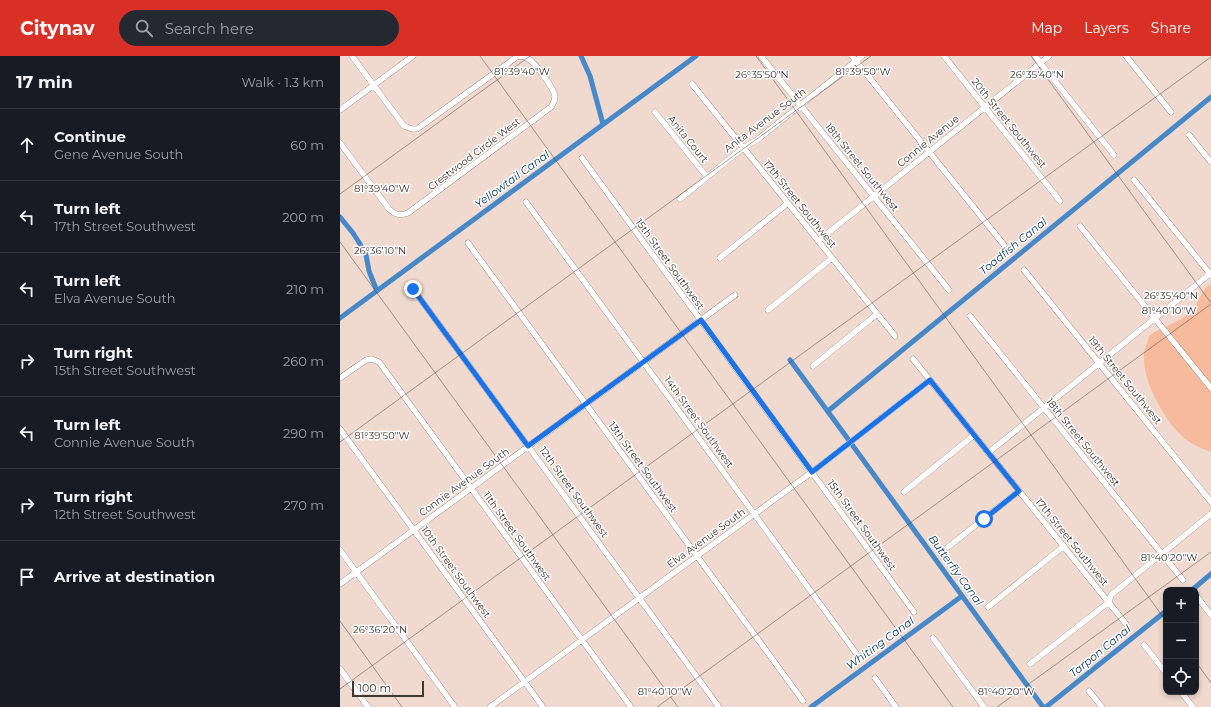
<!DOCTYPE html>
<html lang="en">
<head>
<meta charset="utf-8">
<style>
	:root { --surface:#171b24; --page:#242831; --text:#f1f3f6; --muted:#9ea1a6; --line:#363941; --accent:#d93025 }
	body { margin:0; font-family:Montserrat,sans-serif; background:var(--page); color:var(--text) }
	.controls { position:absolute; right:12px; bottom:12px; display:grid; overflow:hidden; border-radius:8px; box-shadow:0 2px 6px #0003 }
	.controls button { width:36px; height:36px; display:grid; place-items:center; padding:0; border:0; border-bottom:1px solid var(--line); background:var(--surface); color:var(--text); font:20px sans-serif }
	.scale { position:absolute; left:12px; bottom:10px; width:72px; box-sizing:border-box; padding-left:4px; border:2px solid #3f3732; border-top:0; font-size:11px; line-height:14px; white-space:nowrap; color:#3f3732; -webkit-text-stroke:3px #fff; paint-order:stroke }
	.stop { position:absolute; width:12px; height:12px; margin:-9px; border:3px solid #1a73e8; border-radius:50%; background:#fff }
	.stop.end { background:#1a73e8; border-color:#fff; box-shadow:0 1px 4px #0008 }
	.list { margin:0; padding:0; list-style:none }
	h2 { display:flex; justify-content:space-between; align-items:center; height:52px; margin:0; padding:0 16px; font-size:17px }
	h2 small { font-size:13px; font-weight:400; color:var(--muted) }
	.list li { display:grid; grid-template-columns:26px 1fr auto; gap:12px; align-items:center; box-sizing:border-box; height:72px; padding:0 16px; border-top:1px solid var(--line) }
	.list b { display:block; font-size:15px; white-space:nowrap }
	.list p { margin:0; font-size:13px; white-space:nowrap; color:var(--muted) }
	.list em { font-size:13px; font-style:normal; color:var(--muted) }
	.icon { flex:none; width:22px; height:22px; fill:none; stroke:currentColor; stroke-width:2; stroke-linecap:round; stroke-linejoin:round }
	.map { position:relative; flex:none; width:871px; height:651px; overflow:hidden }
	header { display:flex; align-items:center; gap:24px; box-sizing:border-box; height:56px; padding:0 20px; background:var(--accent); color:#fff }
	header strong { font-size:19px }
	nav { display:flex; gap:22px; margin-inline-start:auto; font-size:14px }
	.search { width:280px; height:36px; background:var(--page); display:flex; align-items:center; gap:10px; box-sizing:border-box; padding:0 14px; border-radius:22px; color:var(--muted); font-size:15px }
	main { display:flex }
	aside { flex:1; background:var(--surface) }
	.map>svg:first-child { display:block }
	.green { fill:#f7ba9c }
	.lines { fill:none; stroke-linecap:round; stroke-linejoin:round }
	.canal { stroke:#4789c8; stroke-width:5 }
	.minor-casing { stroke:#7a675d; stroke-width:6 }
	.minor { stroke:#fff; stroke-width:5.5 }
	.route { stroke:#1a73e8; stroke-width:5 }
	.ticks { fill:none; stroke:#3f3732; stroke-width:1; stroke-opacity:0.45 }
	.labels { text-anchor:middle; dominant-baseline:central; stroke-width:3; stroke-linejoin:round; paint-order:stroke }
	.street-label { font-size:10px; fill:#3f3732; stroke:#fff }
	.water-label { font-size:11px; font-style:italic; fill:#0c3e68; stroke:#fff }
	.ticks-label { font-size:10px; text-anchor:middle; fill:#3f3732; stroke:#fff; stroke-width:3; stroke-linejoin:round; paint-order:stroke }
</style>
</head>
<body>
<header>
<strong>Citynav</strong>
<div class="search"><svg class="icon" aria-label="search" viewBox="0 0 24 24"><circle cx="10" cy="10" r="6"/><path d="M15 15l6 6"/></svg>Search here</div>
<nav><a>Map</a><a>Layers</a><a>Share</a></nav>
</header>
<main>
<aside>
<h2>17 min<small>Walk · 1.3 km</small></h2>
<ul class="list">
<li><svg class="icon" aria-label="ahead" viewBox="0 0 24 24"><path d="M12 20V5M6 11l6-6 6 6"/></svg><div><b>Continue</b><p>Gene Avenue South</p></div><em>60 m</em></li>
<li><svg class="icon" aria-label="left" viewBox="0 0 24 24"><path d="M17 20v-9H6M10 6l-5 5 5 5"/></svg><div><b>Turn left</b><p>17th Street Southwest</p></div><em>200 m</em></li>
<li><svg class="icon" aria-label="left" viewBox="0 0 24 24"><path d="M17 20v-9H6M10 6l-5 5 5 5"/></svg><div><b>Turn left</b><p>Elva Avenue South</p></div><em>210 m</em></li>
<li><svg class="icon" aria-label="right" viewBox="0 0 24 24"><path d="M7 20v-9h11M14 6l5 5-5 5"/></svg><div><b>Turn right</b><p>15th Street Southwest</p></div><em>260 m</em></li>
<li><svg class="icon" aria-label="left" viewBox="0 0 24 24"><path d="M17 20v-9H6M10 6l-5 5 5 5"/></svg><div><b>Turn left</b><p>Connie Avenue South</p></div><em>290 m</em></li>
<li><svg class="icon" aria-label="right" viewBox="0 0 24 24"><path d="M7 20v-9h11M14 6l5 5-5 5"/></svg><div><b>Turn right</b><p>12th Street Southwest</p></div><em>270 m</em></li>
<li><svg class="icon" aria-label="arrive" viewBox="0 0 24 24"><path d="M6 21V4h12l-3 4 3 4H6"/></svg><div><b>Arrive at destination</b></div></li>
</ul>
</aside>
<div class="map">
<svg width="871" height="651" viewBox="0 0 871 651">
	<rect width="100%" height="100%" fill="#f0d9ce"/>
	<path class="green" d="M 871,228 L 871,396 C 861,392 850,388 842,380 C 823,362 802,324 804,298 C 805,292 808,286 809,280 C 822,270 839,267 851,256 C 859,248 860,234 871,228 Z"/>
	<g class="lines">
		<path class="canal" d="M 241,0 L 250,20 L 263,68
			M 0,161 L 13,177 L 20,188 L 26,199 L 29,215 L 37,235
			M 0,262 L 356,0
			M 450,304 L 508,383
			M 488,355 L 871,41
			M 513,390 L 703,651
			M 852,534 L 871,518
			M 471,651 L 622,540
			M 706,651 L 826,555"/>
		<g class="minor-casing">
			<path id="minor" d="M 421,0 L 609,234
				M 512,0 L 664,189
				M 604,0 L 720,145
				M 695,0 L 774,99
				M 786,0 L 831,56
				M 352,28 L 555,280
				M 0,54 L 73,0
				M 315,56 L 367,121
				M 849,79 L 871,106
				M 0,87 L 49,153 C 56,159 60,160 68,157 L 211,51 C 213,48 215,45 215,40 C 214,33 196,8 190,4 C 186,1 182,0 178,0 L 77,73 L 72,73 L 64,70 L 12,0
				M 242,102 L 574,556
				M 794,124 L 871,219
				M 340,143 L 403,92 L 417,84 L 522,0
				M 186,146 L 516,597
				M 740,170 L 871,332
				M 478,185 L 709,0
				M 128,187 L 463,645
				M 380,202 L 448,147
				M 684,214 L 871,446
				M 73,233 L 379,651
				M 428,254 L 492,202
				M 630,260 L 843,524
				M 573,303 L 786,568
				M 473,310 L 537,258
				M 0,322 L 26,304 L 32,303 L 39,306 L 291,651
				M 0,373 L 203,651
				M 648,397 L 871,217
				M 564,436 L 634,379
				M 608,491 L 679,435
				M 0,494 L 115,651
				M 0,528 L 395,239
				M 858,542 L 871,559
				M 648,551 L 724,490
				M 593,582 L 644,651
				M 804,589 L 826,617
				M 690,608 L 769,546 L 771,539 L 871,458
				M 0,613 L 28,651
				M 535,622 L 556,651
				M 749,635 L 762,651
				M 841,636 L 853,651
				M 150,651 L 472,416 L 590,324"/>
		</g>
		<use href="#minor" class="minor"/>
	</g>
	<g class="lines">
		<path class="route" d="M 73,233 L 188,390 L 361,264 L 472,416 L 590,324 L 679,435 L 644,463"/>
	</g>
	<path class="ticks" d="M 140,0 L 613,651M 416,0 L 826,565M 691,0 L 871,247M 0,138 L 190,0M 0,186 L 338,651M 0,386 L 531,0M 0,565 L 62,651M 856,606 L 871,627M 0,633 L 871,1M 317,651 L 871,248M 657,651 L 871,496"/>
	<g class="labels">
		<g class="street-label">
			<text transform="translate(425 64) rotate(-37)">Anita Avenue South</text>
			<text transform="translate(669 67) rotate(51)">20th Street Southwest</text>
			<text transform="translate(348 83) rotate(51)">Anita Court</text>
			<text transform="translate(588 85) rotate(-39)">Connie Avenue</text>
			<text transform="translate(134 98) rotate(-37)">Crestwood Circle West</text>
			<text transform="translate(522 111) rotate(51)">18th Street Southwest</text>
			<text transform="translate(460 148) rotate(51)">17th Street Southwest</text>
			<text transform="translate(330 208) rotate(54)">15th Street Southwest</text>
			<text transform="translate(785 324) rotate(51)">19th Street Southwest</text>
			<text transform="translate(359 366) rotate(54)">14th Street Southwest</text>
			<text transform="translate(743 386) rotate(51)">18th Street Southwest</text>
			<text transform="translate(303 411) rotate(54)">13th Street Southwest</text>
			<text transform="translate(124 426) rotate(-36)">Connie Avenue South</text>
			<text transform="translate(234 436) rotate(54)">12th Street Southwest</text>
			<text transform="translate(522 469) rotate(54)">15th Street Southwest</text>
			<text transform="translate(177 480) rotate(54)">11th Street Southwest</text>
			<text transform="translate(366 482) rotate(-36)">Elva Avenue South</text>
			<text transform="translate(732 486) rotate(51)">17th Street Southwest</text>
			<text transform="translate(116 516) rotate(54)">10th Street Southwest</text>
		</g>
		<g class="water-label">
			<text transform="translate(172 123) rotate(-36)">Yellowtail Canal</text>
			<text transform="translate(673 190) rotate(-39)">Toadfish Canal</text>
			<text transform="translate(616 514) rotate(54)">Butterfly Canal</text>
			<text transform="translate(540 587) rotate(-36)">Whiting Canal</text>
			<text transform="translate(760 595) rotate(-39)">Tarpon Canal</text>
		</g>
	</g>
	<g class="ticks-label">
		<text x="182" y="19">81°39'40"W</text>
		<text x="523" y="19">81°39'50"W</text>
		<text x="422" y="22">26°35'50"N</text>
		<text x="697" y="22">26°35'40"N</text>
		<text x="42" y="136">81°39'40"W</text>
		<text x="40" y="198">26°36'10"N</text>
		<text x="831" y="243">26°35'40"N</text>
		<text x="829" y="258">81°40'10"W</text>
		<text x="42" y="383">81°39'50"W</text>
		<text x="829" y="505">81°40'20"W</text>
		<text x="40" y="577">26°36'20"N</text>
		<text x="325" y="639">81°40'10"W</text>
		<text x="666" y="639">81°40'20"W</text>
	</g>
</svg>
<div class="controls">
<button>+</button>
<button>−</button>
<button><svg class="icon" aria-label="locate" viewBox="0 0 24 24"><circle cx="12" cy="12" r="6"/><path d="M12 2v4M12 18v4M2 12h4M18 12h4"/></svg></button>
</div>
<div class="scale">100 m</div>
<div class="stop" style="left:644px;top:463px"></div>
<div class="stop end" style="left:73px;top:233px"></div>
</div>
</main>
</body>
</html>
